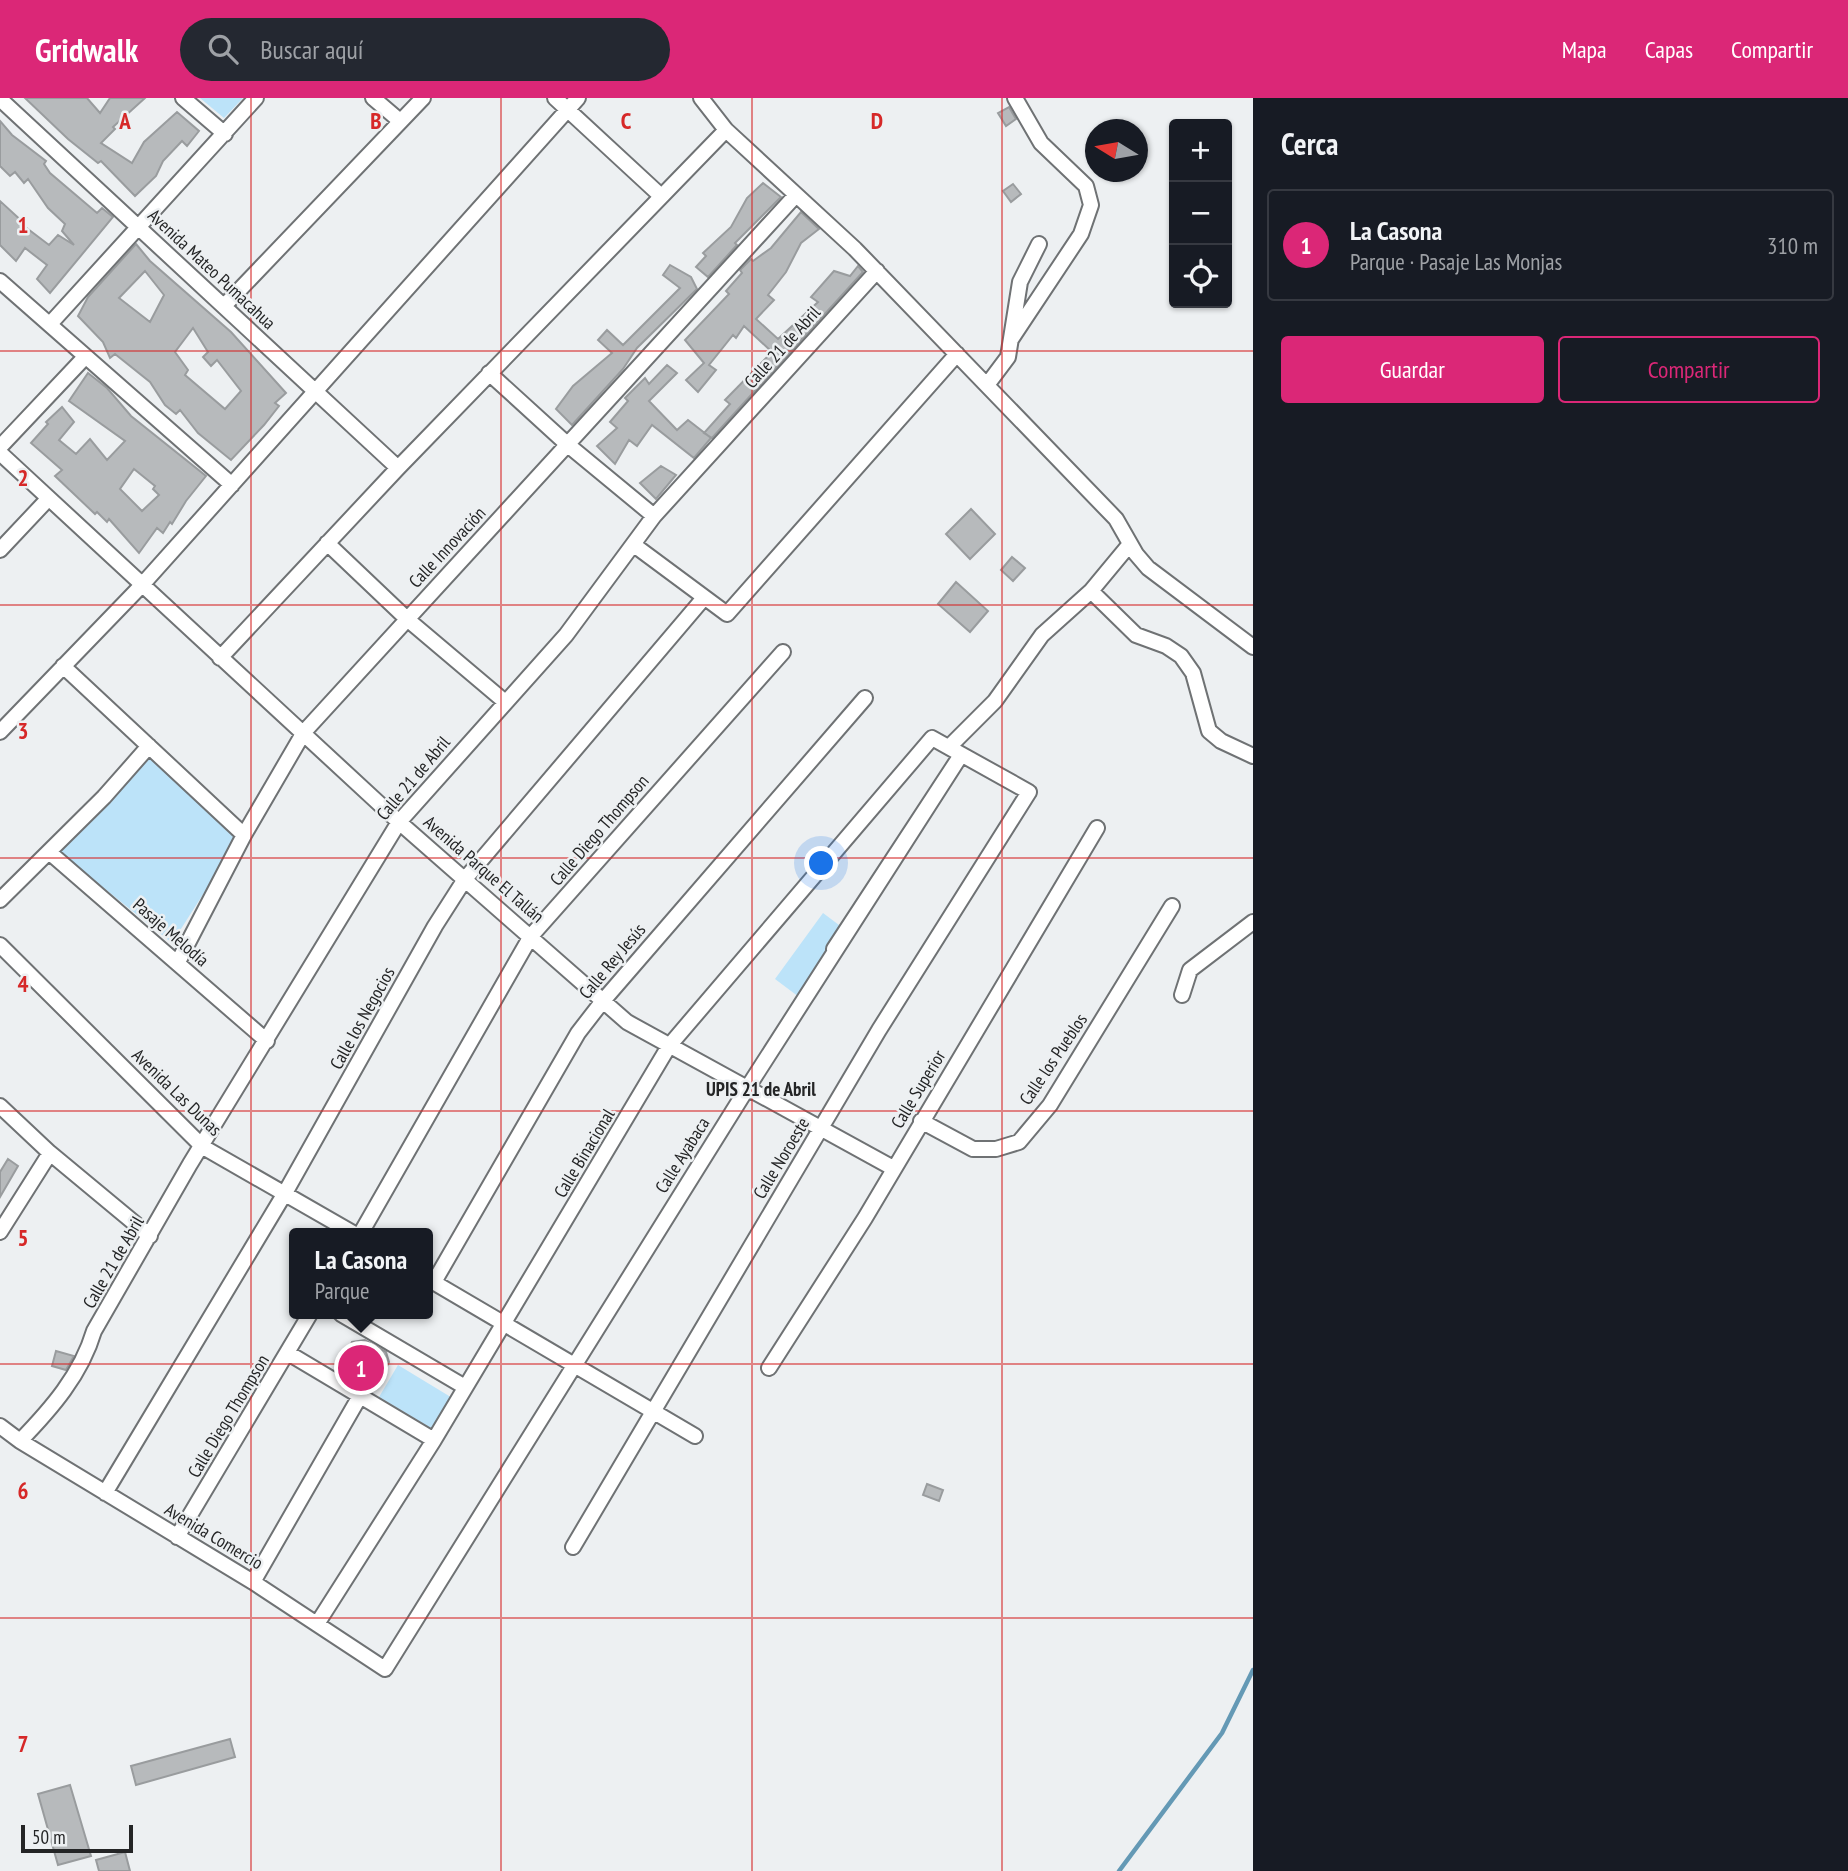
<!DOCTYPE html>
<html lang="es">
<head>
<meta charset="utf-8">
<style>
	:root { --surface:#171b24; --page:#242831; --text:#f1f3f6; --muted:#9ea1a6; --line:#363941; --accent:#db2777 }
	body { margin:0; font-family:"PT Sans Narrow",sans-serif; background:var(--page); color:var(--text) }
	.controls { position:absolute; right:21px; top:21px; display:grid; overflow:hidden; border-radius:7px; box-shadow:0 2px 5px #0004 }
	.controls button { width:63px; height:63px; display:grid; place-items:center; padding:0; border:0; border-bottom:2px solid var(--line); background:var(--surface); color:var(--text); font:35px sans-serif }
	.compass { position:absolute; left:1085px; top:21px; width:63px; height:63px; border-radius:50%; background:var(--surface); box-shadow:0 2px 5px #0004; rotate:281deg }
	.scale { position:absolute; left:21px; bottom:18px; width:112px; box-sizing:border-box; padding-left:7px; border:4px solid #242526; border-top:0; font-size:19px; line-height:24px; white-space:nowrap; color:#242526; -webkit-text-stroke:5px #edf0f2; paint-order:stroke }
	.you { position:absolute; left:822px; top:766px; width:24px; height:24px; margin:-18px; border:5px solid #fff; border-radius:50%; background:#1a73e8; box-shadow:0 0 0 10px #1a73e833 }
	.badge { display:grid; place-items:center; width:46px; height:46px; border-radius:50%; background:var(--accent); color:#fff; font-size:23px; font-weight:700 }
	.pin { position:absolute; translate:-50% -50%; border:4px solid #fff; box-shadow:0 2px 7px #0006 }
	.popup { position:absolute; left:289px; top:1130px; width:144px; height:91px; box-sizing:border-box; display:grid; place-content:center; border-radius:7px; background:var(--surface); filter:drop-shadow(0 2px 5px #0005); font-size:23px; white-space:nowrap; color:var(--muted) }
	.popup b { font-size:26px; color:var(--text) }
	.popup::after { content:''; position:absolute; left:50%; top:100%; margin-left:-14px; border:14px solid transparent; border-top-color:var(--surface) }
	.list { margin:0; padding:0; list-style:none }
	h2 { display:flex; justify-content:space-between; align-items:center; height:91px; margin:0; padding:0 28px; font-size:30px }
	h2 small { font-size:23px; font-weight:400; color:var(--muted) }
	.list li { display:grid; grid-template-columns:46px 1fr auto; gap:21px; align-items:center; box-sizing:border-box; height:112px; margin:0 14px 14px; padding:0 14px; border:2px solid var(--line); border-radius:7px }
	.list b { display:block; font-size:26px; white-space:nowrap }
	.list p { margin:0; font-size:23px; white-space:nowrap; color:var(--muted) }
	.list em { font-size:23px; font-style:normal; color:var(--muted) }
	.actions { display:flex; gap:14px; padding:21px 28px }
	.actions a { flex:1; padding:16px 0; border:2px solid var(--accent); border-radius:7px; text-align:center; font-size:24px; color:var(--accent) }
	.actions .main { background:var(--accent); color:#fff }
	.icon { flex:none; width:38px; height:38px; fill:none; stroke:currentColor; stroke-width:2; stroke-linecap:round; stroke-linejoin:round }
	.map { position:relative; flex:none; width:1253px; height:1773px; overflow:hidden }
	header { display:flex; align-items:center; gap:42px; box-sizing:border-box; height:98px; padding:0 35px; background:var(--accent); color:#fff }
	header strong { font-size:33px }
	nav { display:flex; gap:38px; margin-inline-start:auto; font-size:24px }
	.search { width:490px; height:63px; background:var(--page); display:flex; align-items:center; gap:18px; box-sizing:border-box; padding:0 24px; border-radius:38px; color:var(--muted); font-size:26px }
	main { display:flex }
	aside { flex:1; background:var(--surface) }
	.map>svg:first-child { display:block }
	.green { fill:#bce3f9 }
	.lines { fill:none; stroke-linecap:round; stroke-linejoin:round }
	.stream { stroke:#6499b5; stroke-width:4.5 }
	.building { fill:#b7babc; stroke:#999c9e; stroke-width:2; fill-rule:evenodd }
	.street-casing { stroke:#6f7274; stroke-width:18 }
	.street { stroke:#fff; stroke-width:14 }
	.grid { fill:none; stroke:#d62828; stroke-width:2; stroke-opacity:0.55 }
	.labels { text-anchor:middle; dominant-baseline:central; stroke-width:5; stroke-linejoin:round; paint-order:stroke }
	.street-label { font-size:18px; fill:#242526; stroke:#edf0f2 }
	.neighbourhood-label { font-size:19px; font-weight:bold; fill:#242526; stroke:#edf0f2 }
	.grid-label { font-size:23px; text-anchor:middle; font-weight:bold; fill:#d62828; stroke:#edf0f2; stroke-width:5; stroke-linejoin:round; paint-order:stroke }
</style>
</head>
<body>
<header>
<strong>Gridwalk</strong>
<div class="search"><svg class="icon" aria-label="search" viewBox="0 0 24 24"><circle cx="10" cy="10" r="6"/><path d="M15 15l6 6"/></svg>Buscar aquí</div>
<nav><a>Mapa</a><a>Capas</a><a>Compartir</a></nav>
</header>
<main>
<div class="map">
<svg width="1253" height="1773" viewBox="0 0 1253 1773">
	<rect width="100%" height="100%" fill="#edf0f2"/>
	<path class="green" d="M 200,0 L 243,0 L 224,20 Z
		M 149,656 L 244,732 L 172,845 L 58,753 Z
		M 823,815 L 847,833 L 799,899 L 775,881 Z
		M 398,1267 L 454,1301 L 436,1333 L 379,1299 Z"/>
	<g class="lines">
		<path class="stream" d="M 1119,1773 L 1222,1635 L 1253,1572"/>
	</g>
	<path class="building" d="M 25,0 L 87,0 L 100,15 L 110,0 L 145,0 L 113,29 L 115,31 L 101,45 L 132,65 L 144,44 L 177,14 L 199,33 L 187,48 L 182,43 L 163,63 L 156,78 L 135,98 L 101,63 L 98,65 L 68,41 Z
		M 1009,9 L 1016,21 L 1006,28 L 998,15 Z
		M 0,23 L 12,37 L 46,63 L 44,66 L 50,75 L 97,115 L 102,110 L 113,119 L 50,195 L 37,181 L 47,167 L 25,150 L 16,163 L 0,147 L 0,103 L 25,126 L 24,128 L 49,147 L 58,137 L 74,147 L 62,133 L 65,126 L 48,110 L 28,81 L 24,85 L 15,74 L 10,78 L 0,68 Z
		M 763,85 L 781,99 L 735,145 L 737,147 L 708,179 L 696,169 L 706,158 L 703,155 L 731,129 L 747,100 Z
		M 1013,86 L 1021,96 L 1011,104 L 1003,93 Z
		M 801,114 L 819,131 L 801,145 L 786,174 L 768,197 L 774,202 L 756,221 L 778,241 L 818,204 L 811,199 L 834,173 L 850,178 L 858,168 L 863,174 L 712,340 L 704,335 L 730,306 L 725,302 L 772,254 L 744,228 L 736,240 L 733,237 L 709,267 L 716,272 L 698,294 L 686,282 L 704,265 L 685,242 L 729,196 L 726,193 L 742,175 L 740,172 L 751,161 L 753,163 L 771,150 Z
		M 136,146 L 150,163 L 231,234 L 286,295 L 275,305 L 279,308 L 264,327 L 231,362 L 198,335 L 180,312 L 176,316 L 165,307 L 150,284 L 115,256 L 110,260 L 103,244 L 78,218 L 88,199 ZM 145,173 L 164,197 L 150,224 L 119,200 ZM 193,230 L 208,254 L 203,259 L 211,268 L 217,262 L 241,293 L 225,311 L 185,277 L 188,272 L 175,254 Z
		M 670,167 L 691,179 L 697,191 L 637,250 L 623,271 L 572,327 L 556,311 L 573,288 L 612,255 L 598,242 L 607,232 L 623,247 L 680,190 L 663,177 Z
		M 667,267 L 677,275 L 649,303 L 677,332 L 688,322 L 711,340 L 694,360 L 652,327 L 637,348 L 629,342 L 615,366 L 597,348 L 617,330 L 610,324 L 628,303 L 625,300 L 645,280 L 649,286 Z
		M 88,275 L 107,290 L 131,318 L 206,378 L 186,403 L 172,426 L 170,424 L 163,435 L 157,430 L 139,455 L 109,421 L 107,424 L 97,414 L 95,416 L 55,378 L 62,372 L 31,345 L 48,326 L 46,324 L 62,309 L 74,324 L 59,342 L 76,356 L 90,341 L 107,362 L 125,343 L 69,303 ZM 134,371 L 155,388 L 153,391 L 159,397 L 142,413 L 120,391 Z
		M 661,368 L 676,377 L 656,401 L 640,385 Z
		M 971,411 L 995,436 L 970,461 L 946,436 Z
		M 1012,459 L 1025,470 L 1013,483 L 1001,472 Z
		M 956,484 L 988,513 L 970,534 L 938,506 Z
		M 8,1061 L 18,1068 L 0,1099 L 0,1074 Z
		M 365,1242 L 386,1254 L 389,1264 L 381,1281 L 366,1285 L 350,1279 L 344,1262 L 352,1244 Z
		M 56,1253 L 74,1258 L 66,1272 L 52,1268 Z
		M 927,1386 L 943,1392 L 939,1403 L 923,1397 Z
		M 230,1641 L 235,1659 L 136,1687 L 131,1668 Z
		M 70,1687 L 91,1758 L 58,1767 L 38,1696 Z
		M 125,1754 L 130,1773 L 99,1773 L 96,1762 Z"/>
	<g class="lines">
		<g class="street-casing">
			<path id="street" d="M 183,0 L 225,36
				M 373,0 L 400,23
				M 555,0 L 661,98
				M 701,0 L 726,32 L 855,151 L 1116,421 L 1136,456 L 1148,470 L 1253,549
				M 0,1 L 398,370
				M 0,183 L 232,387
				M 224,208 L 423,0
				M 50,226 L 256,0
				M 1012,240 L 1081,136 L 1091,107 L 1086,88 L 1041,45 L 1015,0
				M 489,275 L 568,347 L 654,418
				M 987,287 L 1008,259 L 1020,184 L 1039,146
				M 0,349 L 85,259
				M 0,355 L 399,724 L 627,924 L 893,1070
				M 327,445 L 407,521 L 504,603
				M 634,447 L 727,516 L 957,256
				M 0,452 L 48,401
				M 1091,493 L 1136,537 L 1166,548 L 1181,558 L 1193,575 L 1209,633 L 1221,643 L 1253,658
				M 220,560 L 398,370 L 726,32
				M 63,568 L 244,737
				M 0,634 L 141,488 L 578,0
				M 953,645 L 995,603 L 1042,537 L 1091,493 L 1130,446
				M 49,754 L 267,943
				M 0,802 L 104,699 L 149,648
				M 0,847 L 203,1049 L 353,1135
				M 178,864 L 244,737 L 304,634 L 796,97
				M 1182,897 L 1190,872 L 1253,824
				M 0,1008 L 50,1055 L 150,1138
				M 921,1023 L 973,1051 L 996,1051 L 1019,1044 L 1050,1007 L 1172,808
				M 0,1134 L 50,1055
				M 361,1135 L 531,838 L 783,554
				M 428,1181 L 695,1338
				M 434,1184 L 578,935 L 602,904 L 865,600
				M 341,1216 L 465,1289
				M 288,1255 L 434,1342
				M 769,1270 L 865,1120 L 1097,730
				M 0,1328 L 20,1343 L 253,1484 L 385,1571 L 748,989 L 961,657 L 834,851
				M 20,1343 C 51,1311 81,1277 94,1233 L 190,1066 L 399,724 L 566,537 L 654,418 L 877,173
				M 105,1395 L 285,1095 L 435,828 L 465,781 L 703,501
				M 177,1439 L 310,1216
				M 253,1484 L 360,1298
				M 317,1526 L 434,1342 L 669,948 L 932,640 L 1029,694 L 879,932 L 573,1449"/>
		</g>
		<use href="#street" class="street"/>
	</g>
	<path class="grid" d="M 251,0 L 251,1773M 501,0 L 501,1773M 752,0 L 752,1773M 1002,0 L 1002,1773M 0,253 L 1253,253M 0,507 L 1253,507M 0,760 L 1253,760M 0,1013 L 1253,1013M 0,1266 L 1253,1266M 0,1520 L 1253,1520"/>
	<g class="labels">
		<g class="street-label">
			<text transform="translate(212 171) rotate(43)">Avenida Mateo Pumacahua</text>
			<text transform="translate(782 249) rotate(-48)">Calle 21 de Abril</text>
			<text transform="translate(447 449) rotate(-47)">Calle Innovación</text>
			<text transform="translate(413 680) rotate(-50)">Calle 21 de Abril</text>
			<text transform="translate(599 732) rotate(-49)">Calle Diego Thompson</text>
			<text transform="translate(484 771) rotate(41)">Avenida Parque El Tallán</text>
			<text transform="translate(171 834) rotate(41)">Pasaje Melodía</text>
			<text transform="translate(612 863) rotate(-50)">Calle Rey Jesús</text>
			<text transform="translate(362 920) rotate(-61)">Calle los Negocios</text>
			<text transform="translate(1053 961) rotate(-56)">Calle los Pueblos</text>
			<text transform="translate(918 991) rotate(-59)">Calle Superior</text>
			<text transform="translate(177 994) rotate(44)">Avenida Las Dunas</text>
			<text transform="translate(584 1055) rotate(-59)">Calle Binacional</text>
			<text transform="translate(682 1057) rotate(-58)">Calle Ayabaca</text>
			<text transform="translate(781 1060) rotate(-59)">Calle Noroeste</text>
			<text transform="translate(113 1164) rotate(-60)">Calle 21 de Abril</text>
			<text transform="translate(228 1318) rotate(-59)">Calle Diego Thompson</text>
			<text transform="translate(214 1438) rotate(31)">Avenida Comercio</text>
		</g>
		<g class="neighbourhood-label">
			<text x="761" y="991">UPIS 21 de Abril</text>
		</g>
	</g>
	<g class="grid-label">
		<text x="125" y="31">A</text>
		<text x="376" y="31">B</text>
		<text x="626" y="31">C</text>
		<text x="877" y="31">D</text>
		<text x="23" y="135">1</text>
		<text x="23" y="388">2</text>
		<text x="23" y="641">3</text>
		<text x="23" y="894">4</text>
		<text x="23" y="1148">5</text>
		<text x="23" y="1401">6</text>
		<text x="23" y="1654">7</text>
	</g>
</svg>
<div class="controls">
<button>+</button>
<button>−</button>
<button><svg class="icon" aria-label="locate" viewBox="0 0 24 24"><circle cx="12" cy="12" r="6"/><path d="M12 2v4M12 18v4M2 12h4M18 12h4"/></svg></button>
</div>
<svg class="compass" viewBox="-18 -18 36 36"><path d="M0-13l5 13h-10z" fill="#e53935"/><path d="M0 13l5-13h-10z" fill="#9ea1a6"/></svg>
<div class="scale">50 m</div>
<div class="you"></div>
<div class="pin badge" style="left:361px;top:1270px">1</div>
<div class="popup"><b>La Casona</b>Parque</div>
</div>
<aside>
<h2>Cerca<small></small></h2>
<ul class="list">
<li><span class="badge">1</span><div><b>La Casona</b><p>Parque · Pasaje Las Monjas</p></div><em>310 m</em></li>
</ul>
<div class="actions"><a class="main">Guardar</a><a>Compartir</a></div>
</aside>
</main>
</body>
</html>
